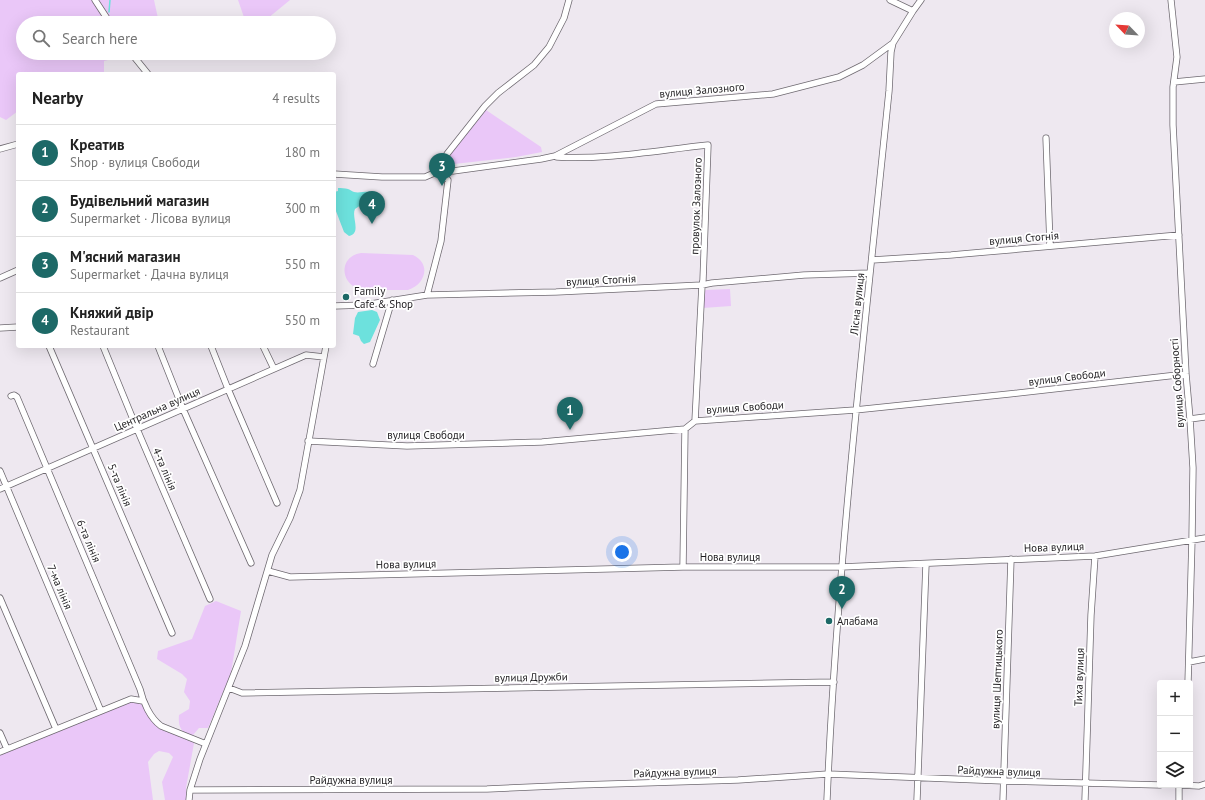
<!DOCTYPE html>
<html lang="en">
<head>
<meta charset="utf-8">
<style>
	:root { --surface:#fff; --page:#f2f2f2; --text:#222; --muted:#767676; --line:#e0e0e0; --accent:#1d6967 }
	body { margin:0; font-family:"PT Sans",sans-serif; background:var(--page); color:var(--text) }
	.controls { position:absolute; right:12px; bottom:12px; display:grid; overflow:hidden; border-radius:4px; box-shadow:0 4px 16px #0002 }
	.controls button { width:36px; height:36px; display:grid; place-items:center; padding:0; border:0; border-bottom:1px solid var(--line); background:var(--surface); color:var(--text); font:20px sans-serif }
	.compass { position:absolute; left:1109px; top:12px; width:36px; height:36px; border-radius:50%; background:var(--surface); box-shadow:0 4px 16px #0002; rotate:295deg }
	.you { position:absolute; left:622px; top:552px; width:14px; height:14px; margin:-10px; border:3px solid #fff; border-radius:50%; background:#1a73e8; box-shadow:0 0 0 6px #1a73e833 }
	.badge { display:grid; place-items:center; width:26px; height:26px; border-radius:50%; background:var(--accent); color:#fff; font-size:13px; font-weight:700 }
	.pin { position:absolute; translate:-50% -33px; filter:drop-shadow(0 1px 2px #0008) }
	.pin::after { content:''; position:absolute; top:21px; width:14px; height:12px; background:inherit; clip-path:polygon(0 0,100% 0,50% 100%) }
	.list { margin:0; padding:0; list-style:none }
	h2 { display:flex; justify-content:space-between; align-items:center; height:52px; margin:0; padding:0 16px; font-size:17px }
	h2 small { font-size:13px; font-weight:400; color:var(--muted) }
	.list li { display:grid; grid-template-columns:26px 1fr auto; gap:12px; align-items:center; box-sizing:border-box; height:56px; padding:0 16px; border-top:1px solid var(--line) }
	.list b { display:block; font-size:15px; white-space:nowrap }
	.list p { margin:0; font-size:13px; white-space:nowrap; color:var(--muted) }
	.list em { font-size:13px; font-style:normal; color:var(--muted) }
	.icon { flex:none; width:22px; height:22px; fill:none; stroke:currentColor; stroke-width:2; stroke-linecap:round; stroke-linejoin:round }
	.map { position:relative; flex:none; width:1205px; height:800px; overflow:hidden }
	.search { position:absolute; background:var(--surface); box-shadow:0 4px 16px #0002; left:16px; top:16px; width:320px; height:44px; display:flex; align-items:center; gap:10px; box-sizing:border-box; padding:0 14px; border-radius:22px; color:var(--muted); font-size:15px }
	.panel { position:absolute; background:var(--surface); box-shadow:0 4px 16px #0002; left:16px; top:72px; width:320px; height:276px; border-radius:4px }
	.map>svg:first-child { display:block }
	.green { fill:#eac7f8 }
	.water { fill:#6de1dd }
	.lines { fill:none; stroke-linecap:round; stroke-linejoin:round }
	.stream { stroke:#6de1dd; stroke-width:1.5 }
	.minor-casing { stroke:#6e6970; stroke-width:7 }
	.minor { stroke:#fff; stroke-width:5.5 }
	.poi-dot { fill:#1d6967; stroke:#fff; stroke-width:1.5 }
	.labels { text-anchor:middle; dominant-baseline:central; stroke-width:3.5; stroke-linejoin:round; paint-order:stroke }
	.street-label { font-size:11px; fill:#201e21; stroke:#fff }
	.poi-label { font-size:11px; fill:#201e21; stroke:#fff; text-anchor:start }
</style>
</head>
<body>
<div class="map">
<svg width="1205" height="800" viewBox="0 0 1205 800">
	<rect width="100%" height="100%" fill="#eee8f0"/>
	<path class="green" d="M 0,0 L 154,0 L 159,23 L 23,23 L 23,53 L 136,53 L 104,61 L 104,74 L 18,74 L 18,111 L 6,120 L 0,117 Z
		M 238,0 L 290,0 L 262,23 L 246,23 Z
		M 486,110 L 541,147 L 542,152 L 516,157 L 445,165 L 444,162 Z
		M 361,253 L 413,255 C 432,264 425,285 408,290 C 396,290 363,291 355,287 C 347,283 343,274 345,266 C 347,258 354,254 361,253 Z
		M 730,289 L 731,306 L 703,308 L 703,292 L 706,290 Z
		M 216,601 L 241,611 L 231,673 L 208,728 L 199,728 L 193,735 L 190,737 C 180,731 178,725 179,715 L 189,709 L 190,701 L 184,692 L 187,679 L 182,674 L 157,659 L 158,651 L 192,639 L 205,606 Z
		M 132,701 L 143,703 L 148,717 L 158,727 L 194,743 L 186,788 L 186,800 L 165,800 L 162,782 L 173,757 L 169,753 L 159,751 L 154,754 L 148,762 L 153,800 L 0,800 L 0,755 Z"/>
	<path class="water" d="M 338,188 C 341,188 345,188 348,189 C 351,190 351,191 354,192 C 362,194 375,187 377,199 L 372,206 L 367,207 L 361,205 L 355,209 C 351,217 362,233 349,236 L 344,232 L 334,206 L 334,192 L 338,191 Z
		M 372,310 L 377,312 L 380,320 L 370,342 L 364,344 L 361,341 L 359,336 L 353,334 L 355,318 L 358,312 Z"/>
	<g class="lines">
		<path class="stream" d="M 109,12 L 110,0"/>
		<g class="minor-casing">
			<path id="minor" d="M 95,0 L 110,23
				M 890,0 L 913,11
				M 1171,0 L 1177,57 L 1173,87 L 1173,125 L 1186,374 L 1190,419 L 1193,468 L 1192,539 L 1188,683
				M 131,53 L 148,74
				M 135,58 L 140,53
				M 1174,82 L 1205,79
				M 1046,138 L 1050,245
				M 0,149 L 18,144
				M 557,157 C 606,160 659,150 708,145 L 703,280 L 702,285 L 695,421
				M 439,171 L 447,154 L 485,106 L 498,93 L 534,65 L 549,47 L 564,18 L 569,0
				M 334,174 L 382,177 L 425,177 L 439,171 L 453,171 L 541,159 L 555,156 L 656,104 L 773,94 L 839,77 L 863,65 L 893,43 L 913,11 L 921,0
				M 872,260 L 951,255 L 1179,235
				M 0,278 L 18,270
				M 427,295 L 441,241 L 448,180 L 439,171
				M 334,306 L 364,305 L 427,295 L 556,292 L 702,285 L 712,283 L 804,275 L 870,273
				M 0,328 L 18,327
				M 49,346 L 172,633
				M 103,346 L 137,429 L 210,599
				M 158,346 L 183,409 L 251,563
				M 211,346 L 228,389 L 277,503
				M 263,346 L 274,369
				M 373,364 L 392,300
				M 11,396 L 14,395 L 17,397 L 140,689 C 143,702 150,718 161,726 L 206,744
				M 1190,419 L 1205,417
				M 308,441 L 407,446 L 542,442 L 685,429 L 695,421 L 855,410 L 1009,394 L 1186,374
				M 0,471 L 101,711
				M 0,489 L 306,355 L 324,357
				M 683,567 L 685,429
				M 268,571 L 290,577 L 683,567 L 841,567 L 1095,556 L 1205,538
				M 0,598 L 56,729
				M 1189,662 L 1205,659
				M 229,688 L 242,693 L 834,682
				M 0,733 L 7,749
				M 0,752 L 131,699 L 143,701
				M 1180,785 L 1199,786 L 1205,784
				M 190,790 L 487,789 L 578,785 L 738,780 L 828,774 L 1004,781 L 1160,785
				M 189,800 L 190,790 L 200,759 L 245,646 L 272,555 L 290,518 L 300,490 L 326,346
				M 827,800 C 837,563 865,327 889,91 L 891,52 L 893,43
				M 917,800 L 926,564
				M 1003,800 L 1011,559
				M 1085,800 L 1091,615 L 1095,556
				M 1179,800 L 1179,785"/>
		</g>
		<use href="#minor" class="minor"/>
	</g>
	<g class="poi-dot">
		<circle cx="346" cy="297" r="4"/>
		<circle cx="829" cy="621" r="4"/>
	</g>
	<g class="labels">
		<g class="street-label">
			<text transform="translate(702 90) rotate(-5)">вулиця Залозного</text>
			<text transform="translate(696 206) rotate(-88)">провулок Залозного</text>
			<text transform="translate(1024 238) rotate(-5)">вулиця Стогнія</text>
			<text transform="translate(601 280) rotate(-3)">вулиця Стогнія</text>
			<text transform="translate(857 304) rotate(-84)">Лісна вулиця</text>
			<text transform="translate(1067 377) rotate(-7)">вулиця Свободи</text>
			<text transform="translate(1177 383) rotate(-94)">вулиця Соборності</text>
			<text transform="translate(745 407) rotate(-4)">вулиця Свободи</text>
			<text transform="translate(157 409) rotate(-24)">Центральна вулиця</text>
			<text x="426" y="435">вулиця Свободи</text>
			<text transform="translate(165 469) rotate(67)">4-та лінія</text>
			<text transform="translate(120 485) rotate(67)">5-та лінія</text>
			<text transform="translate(89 541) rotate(67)">6-та лінія</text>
			<text transform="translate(1054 547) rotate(-2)">Нова вулиця</text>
			<text x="730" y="557">Нова вулиця</text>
			<text transform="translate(406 564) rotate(-1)">Нова вулиця</text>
			<text transform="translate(60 587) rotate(67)">7-ма лінія</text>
			<text transform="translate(531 677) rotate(-1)">вулиця Дружби</text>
			<text transform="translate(1079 677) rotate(-88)">Тиха вулиця</text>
			<text transform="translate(997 679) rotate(-88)">вулиця Шептицького</text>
			<text transform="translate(999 771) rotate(2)">Райдужна вулиця</text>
			<text transform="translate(675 772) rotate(-2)">Райдужна вулиця</text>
			<text x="351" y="780">Райдужна вулиця</text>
		</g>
		<g class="poi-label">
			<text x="354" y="291">Family<tspan x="354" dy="13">Cafe &amp; Shop</tspan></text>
			<text x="837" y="621">Алабама</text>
		</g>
	</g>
</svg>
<div class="controls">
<button>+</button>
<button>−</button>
<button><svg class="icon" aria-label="layers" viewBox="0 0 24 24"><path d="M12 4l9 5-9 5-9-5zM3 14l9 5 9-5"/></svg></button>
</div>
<svg class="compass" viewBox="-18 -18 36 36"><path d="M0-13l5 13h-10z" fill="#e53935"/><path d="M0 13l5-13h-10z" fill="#767676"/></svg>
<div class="you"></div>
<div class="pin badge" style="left:570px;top:430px">1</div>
<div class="pin badge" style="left:842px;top:609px">2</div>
<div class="pin badge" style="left:442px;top:186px">3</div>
<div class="pin badge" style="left:372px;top:224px">4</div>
<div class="search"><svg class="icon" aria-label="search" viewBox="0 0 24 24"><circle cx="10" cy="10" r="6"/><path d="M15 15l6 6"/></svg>Search here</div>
<section class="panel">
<h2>Nearby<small>4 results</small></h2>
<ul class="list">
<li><span class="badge">1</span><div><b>Креатив</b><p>Shop · вулиця Свободи</p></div><em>180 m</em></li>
<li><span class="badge">2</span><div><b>Будівельний магазин</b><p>Supermarket · Лісова вулиця</p></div><em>300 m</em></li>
<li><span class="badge">3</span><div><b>М'ясний магазин</b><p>Supermarket · Дачна вулиця</p></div><em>550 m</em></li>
<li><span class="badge">4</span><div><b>Княжий двір</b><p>Restaurant</p></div><em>550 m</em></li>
</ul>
</section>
</div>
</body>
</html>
